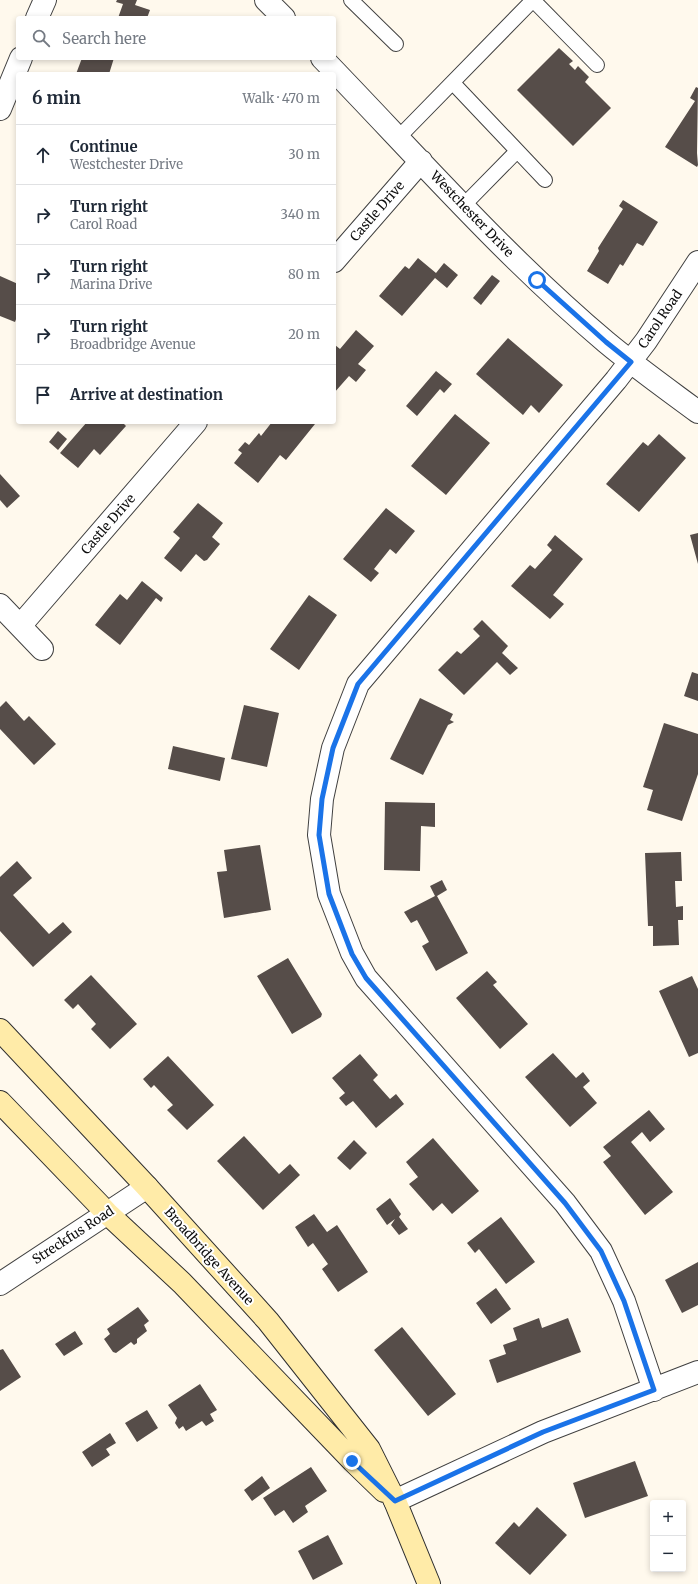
<!DOCTYPE html>
<html lang="en">
<head>
<meta charset="utf-8">
<style>
	:root { --surface:#fff; --page:#f2f2f3; --text:#1f2937; --muted:#747a83; --line:#e0e1e3 }
	body { margin:0; font-family:Merriweather,serif; background:var(--page); color:var(--text) }
	.controls { position:absolute; right:12px; bottom:12px; display:grid; overflow:hidden; border-radius:4px; box-shadow:0 2px 6px #0003 }
	.controls button { width:36px; height:36px; display:grid; place-items:center; padding:0; border:0; border-bottom:1px solid var(--line); background:var(--surface); color:var(--text); font:20px sans-serif }
	.stop { position:absolute; width:12px; height:12px; margin:-9px; border:3px solid #1a73e8; border-radius:50%; background:#fff }
	.stop.end { background:#1a73e8; border-color:#fff; box-shadow:0 1px 4px #0008 }
	.list { margin:0; padding:0; list-style:none }
	h2 { display:flex; justify-content:space-between; align-items:center; height:52px; margin:0; padding:0 16px; font-size:17px }
	h2 small { font-size:13px; font-weight:400; color:var(--muted) }
	.list li { display:grid; grid-template-columns:26px 1fr auto; gap:12px; align-items:center; box-sizing:border-box; height:60px; padding:0 16px; border-top:1px solid var(--line) }
	.list b { display:block; font-size:15px; white-space:nowrap }
	.list p { margin:0; font-size:13px; white-space:nowrap; color:var(--muted) }
	.list em { font-size:13px; font-style:normal; color:var(--muted) }
	.icon { flex:none; width:22px; height:22px; fill:none; stroke:currentColor; stroke-width:2; stroke-linecap:round; stroke-linejoin:round }
	.map { position:relative; flex:none; width:698px; height:1584px; overflow:hidden }
	.search { position:absolute; background:var(--surface); box-shadow:0 2px 6px #0003; left:16px; top:16px; width:320px; height:44px; display:flex; align-items:center; gap:10px; box-sizing:border-box; padding:0 14px; border-radius:4px; color:var(--muted); font-size:15px }
	.panel { position:absolute; background:var(--surface); box-shadow:0 2px 6px #0003; left:16px; top:72px; width:320px; height:352px; border-radius:4px }
	.map>svg:first-child { display:block }
	.building { fill:#564d49 }
	.lines { fill:none; stroke-linecap:round; stroke-linejoin:round }
	.service-casing { stroke:#404040; stroke-width:16 }
	.minor-casing { stroke:#404040; stroke-width:24 }
	.secondary-casing { stroke:#2f2f2f; stroke-width:24 }
	.service { stroke:#fff; stroke-width:14 }
	.minor { stroke:#fff; stroke-width:22 }
	.secondary { stroke:#ffeba8; stroke-width:22 }
	.route { stroke:#1a73e8; stroke-width:5 }
	.labels { text-anchor:middle; dominant-baseline:central; stroke-width:4; stroke-linejoin:round; paint-order:stroke }
	.street-label { font-size:13px; fill:#0d0d0d; stroke:#fff }
</style>
</head>
<body>
<div class="map">
<svg width="698" height="1584" viewBox="0 0 698 1584">
	<rect width="100%" height="100%" fill="#fff9ed"/>
	<path class="building" d="M 117,0 L 137,0 L 135,5 L 150,10 L 147,18 L 118,18 L 123,4 L 116,2 Z
		M 559,48 L 573,61 L 569,64 L 575,70 L 578,66 L 589,77 L 585,82 L 611,108 L 573,146 L 517,90 Z
		M 82,58 L 114,58 L 109,74 L 76,74 Z
		M 696,87 L 698,88 L 697,153 L 698,165 L 697,167 L 665,147 L 695,101 L 690,98 Z
		M 623,200 L 658,222 L 643,246 L 637,243 L 623,266 L 620,264 L 608,284 L 587,271 L 599,251 L 598,248 L 623,209 L 619,206 Z
		M 418,258 L 436,273 L 444,263 L 458,275 L 447,288 L 435,278 L 402,316 L 379,296 L 405,266 L 409,269 Z
		M 492,275 L 500,281 L 481,305 L 473,298 Z
		M 0,276 L 18,284 L 18,314 L 15,322 L 0,316 Z
		M 356,330 L 374,346 L 358,364 L 366,370 L 356,382 L 349,376 L 334,393 L 334,346 L 335,345 L 340,349 Z
		M 508,338 L 563,385 L 539,413 L 531,405 L 523,415 L 476,374 Z
		M 436,371 L 452,384 L 444,393 L 440,389 L 417,416 L 406,406 Z
		M 455,414 L 490,443 L 446,495 L 411,466 Z
		M 87,422 L 122,422 L 126,426 L 100,455 L 94,449 L 78,468 L 60,453 Z
		M 272,422 L 313,422 L 315,424 L 286,460 L 280,455 L 258,483 L 234,463 L 242,453 L 238,450 L 245,442 L 249,445 L 259,433 L 261,436 Z
		M 58,431 L 67,439 L 58,450 L 49,442 Z
		M 659,434 L 686,458 L 639,512 L 606,484 L 643,442 L 648,446 Z
		M 0,474 L 20,496 L 7,508 L 0,500 Z
		M 198,503 L 223,523 L 212,537 L 220,544 L 207,560 L 204,561 L 196,554 L 181,572 L 164,558 L 180,538 L 173,532 Z
		M 386,508 L 415,531 L 396,554 L 390,549 L 374,569 L 379,573 L 371,582 L 343,559 Z
		M 698,533 L 698,564 L 690,535 Z
		M 555,535 L 583,559 L 553,595 L 564,604 L 550,619 L 511,586 L 530,565 L 535,569 L 552,550 L 547,545 Z
		M 142,581 L 163,598 L 161,602 L 156,598 L 120,645 L 95,625 L 120,594 L 127,600 Z
		M 309,595 L 337,615 L 299,670 L 270,649 Z
		M 482,620 L 508,646 L 502,653 L 518,668 L 510,675 L 497,662 L 464,695 L 438,670 L 457,651 L 461,654 L 480,636 L 473,629 Z
		M 692,672 L 698,674 L 698,701 L 684,696 Z
		M 420,698 L 453,714 L 450,720 L 454,722 L 448,725 L 423,775 L 390,759 Z
		M 6,701 L 24,721 L 29,716 L 56,744 L 34,765 L 0,729 L 0,707 Z
		M 244,705 L 279,713 L 267,767 L 231,759 Z
		M 664,723 L 698,734 L 698,774 L 682,821 L 647,810 L 653,790 L 643,787 Z
		M 173,746 L 225,758 L 220,781 L 168,769 Z
		M 385,802 L 435,803 L 435,827 L 421,826 L 420,871 L 384,870 Z
		M 260,845 L 271,910 L 224,918 L 217,872 L 227,871 L 224,850 Z
		M 681,852 L 682,881 L 675,881 L 676,907 L 683,906 L 683,920 L 678,920 L 679,945 L 653,946 L 653,926 L 648,926 L 645,853 Z
		M 17,861 L 32,878 L 13,895 L 49,934 L 63,922 L 72,932 L 33,967 L 0,931 L 0,877 Z
		M 442,880 L 447,890 L 437,896 L 468,953 L 436,971 L 422,946 L 429,942 L 417,920 L 411,923 L 404,912 L 435,896 L 430,886 Z
		M 288,958 L 322,1014 L 321,1017 L 292,1034 L 257,976 Z
		M 487,971 L 497,982 L 493,985 L 528,1024 L 500,1049 L 456,998 Z
		M 91,975 L 137,1024 L 110,1049 L 91,1029 L 96,1024 L 78,1004 L 73,1009 L 64,1000 Z
		M 692,976 L 698,989 L 698,1053 L 689,1057 L 659,991 Z
		M 553,1053 L 576,1078 L 583,1072 L 590,1081 L 583,1087 L 597,1103 L 570,1127 L 525,1077 Z
		M 360,1054 L 378,1075 L 373,1080 L 390,1099 L 396,1094 L 404,1104 L 376,1128 L 353,1101 L 346,1106 L 339,1098 L 345,1093 L 332,1078 Z
		M 168,1056 L 214,1105 L 187,1130 L 167,1110 L 173,1105 L 154,1085 L 151,1088 L 143,1079 Z
		M 649,1110 L 665,1129 L 650,1142 L 642,1132 L 631,1142 L 673,1192 L 645,1215 L 603,1162 L 611,1156 L 603,1147 Z
		M 244,1136 L 279,1174 L 290,1164 L 300,1175 L 263,1210 L 217,1161 Z
		M 433,1138 L 479,1191 L 452,1214 L 442,1203 L 433,1211 L 409,1184 L 418,1177 L 406,1162 Z
		M 354,1140 L 367,1153 L 350,1170 L 337,1158 Z
		M 390,1198 L 401,1214 L 399,1217 L 408,1229 L 399,1235 L 391,1225 L 395,1219 L 387,1225 L 376,1209 Z
		M 314,1214 L 327,1232 L 337,1225 L 368,1272 L 338,1292 L 322,1269 L 328,1264 L 313,1243 L 308,1247 L 295,1227 Z
		M 501,1217 L 535,1262 L 506,1284 L 479,1249 L 475,1253 L 467,1243 Z
		M 698,1262 L 698,1305 L 682,1313 L 665,1280 Z
		M 496,1288 L 511,1309 L 491,1324 L 476,1303 Z
		M 138,1307 L 149,1321 L 144,1325 L 147,1331 L 137,1339 L 137,1343 L 134,1345 L 131,1342 L 116,1353 L 113,1352 L 104,1339 L 110,1334 L 107,1329 Z
		M 539,1318 L 542,1328 L 568,1318 L 581,1352 L 497,1383 L 489,1360 L 506,1354 L 503,1345 L 517,1340 L 513,1328 Z
		M 402,1327 L 456,1394 L 428,1416 L 374,1350 Z
		M 75,1331 L 83,1344 L 64,1356 L 55,1344 Z
		M 3,1349 L 21,1377 L 0,1391 L 0,1350 Z
		M 200,1384 L 217,1410 L 210,1414 L 214,1421 L 206,1426 L 202,1421 L 186,1431 L 183,1426 L 179,1429 L 175,1423 L 177,1418 L 168,1405 Z
		M 147,1410 L 158,1428 L 137,1442 L 125,1423 Z
		M 110,1433 L 116,1443 L 106,1449 L 110,1455 L 92,1467 L 82,1452 Z
		M 635,1461 L 648,1496 L 585,1518 L 573,1483 Z
		M 311,1467 L 327,1491 L 305,1506 L 308,1512 L 293,1523 L 284,1510 L 275,1516 L 263,1498 Z
		M 262,1476 L 270,1488 L 252,1501 L 244,1490 Z
		M 537,1507 L 567,1535 L 530,1575 L 495,1543 L 514,1522 L 519,1527 Z
		M 328,1535 L 343,1564 L 313,1580 L 298,1551 Z"/>
	<g class="lines">
		<g class="service-casing">
			<path id="service" d="M 351,0 L 396,44
				M 453,83 L 545,180
				M 399,137 L 533,0 L 597,65
				M 463,206 L 517,151"/>
		</g>
		<g class="minor-casing">
			<path id="minor" d="M 266,0 L 284,18
				M 37,18 L 45,0
				M 322,58 C 415,154 504,256 606,342 C 636,367 667,389 698,412
				M 0,109 L 21,58
				M 334,261 L 421,161
				M 0,605 L 42,649
				M 20,626 L 196,422
				M 0,1284 L 147,1187
				M 654,1390 L 624,1301 L 601,1251 L 565,1203 L 366,978 L 352,953 L 329,894 L 319,835 L 322,799 L 333,748 L 358,684 L 616,380 L 646,341 L 698,262
				M 395,1501 L 543,1432 L 698,1372"/>
		</g>
		<g class="secondary-casing">
			<path id="secondary" d="M 0,1030 L 147,1187 L 268,1321 L 369,1449 L 395,1501 L 429,1584
				M 0,1102 L 107,1213 L 182,1283 L 353,1461 L 384,1491"/>
		</g>
		<use href="#service" class="service"/>
		<use href="#minor" class="minor"/>
		<use href="#secondary" class="secondary"/>
	</g>
	<g class="lines">
		<path class="route" d="M 352,1461 L 395,1501 L 543,1432 L 654,1390 L 624,1301 L 601,1251 L 565,1203 L 366,978 L 352,954 L 329,894 L 319,835 L 322,799 L 333,748 L 358,684 L 631,362 L 606,342 L 537,280"/>
	</g>
	<g class="labels">
		<g class="street-label">
			<text transform="translate(377 211) rotate(-49)">Castle Drive</text>
			<text transform="translate(472 214) rotate(46)">Westchester Drive</text>
			<text transform="translate(660 319) rotate(-56)">Carol Road</text>
			<text transform="translate(108 524) rotate(-49)">Castle Drive</text>
			<text transform="translate(73 1235) rotate(-33)">Streckfus Road</text>
			<text transform="translate(209 1256) rotate(48)">Broadbridge Avenue</text>
		</g>
	</g>
</svg>
<div class="controls">
<button>+</button>
<button>−</button>
</div>
<div class="stop" style="left:537px;top:280px"></div>
<div class="stop end" style="left:352px;top:1461px"></div>
<div class="search"><svg class="icon" aria-label="search" viewBox="0 0 24 24"><circle cx="10" cy="10" r="6"/><path d="M15 15l6 6"/></svg>Search here</div>
<section class="panel">
<h2>6 min<small>Walk · 470 m</small></h2>
<ul class="list">
<li><svg class="icon" aria-label="ahead" viewBox="0 0 24 24"><path d="M12 20V5M6 11l6-6 6 6"/></svg><div><b>Continue</b><p>Westchester Drive</p></div><em>30 m</em></li>
<li><svg class="icon" aria-label="right" viewBox="0 0 24 24"><path d="M7 20v-9h11M14 6l5 5-5 5"/></svg><div><b>Turn right</b><p>Carol Road</p></div><em>340 m</em></li>
<li><svg class="icon" aria-label="right" viewBox="0 0 24 24"><path d="M7 20v-9h11M14 6l5 5-5 5"/></svg><div><b>Turn right</b><p>Marina Drive</p></div><em>80 m</em></li>
<li><svg class="icon" aria-label="right" viewBox="0 0 24 24"><path d="M7 20v-9h11M14 6l5 5-5 5"/></svg><div><b>Turn right</b><p>Broadbridge Avenue</p></div><em>20 m</em></li>
<li><svg class="icon" aria-label="arrive" viewBox="0 0 24 24"><path d="M6 21V4h12l-3 4 3 4H6"/></svg><div><b>Arrive at destination</b></div></li>
</ul>
</section>
</div>
</body>
</html>
